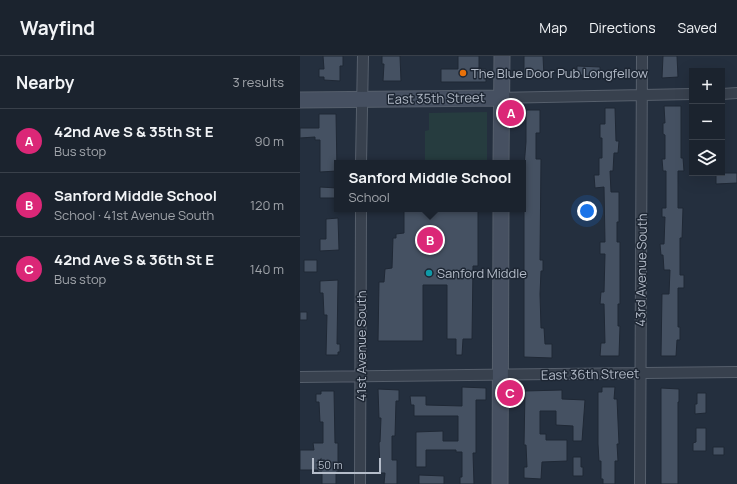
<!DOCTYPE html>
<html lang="en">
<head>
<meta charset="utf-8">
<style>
	:root { --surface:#1b232e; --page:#282f3a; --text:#f1f3f6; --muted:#a0a4aa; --line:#39404a; --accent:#db2777 }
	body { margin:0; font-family:Manrope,sans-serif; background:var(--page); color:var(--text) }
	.controls { position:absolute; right:12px; top:12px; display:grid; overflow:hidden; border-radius:0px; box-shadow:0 4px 16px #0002 }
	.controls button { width:36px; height:36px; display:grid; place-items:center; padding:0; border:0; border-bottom:1px solid var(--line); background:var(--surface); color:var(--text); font:20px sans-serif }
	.scale { position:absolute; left:12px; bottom:10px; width:69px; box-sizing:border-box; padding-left:4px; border:2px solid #b4bcc9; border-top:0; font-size:11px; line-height:14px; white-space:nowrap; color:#b4bcc9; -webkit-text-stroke:3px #1d2633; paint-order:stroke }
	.you { position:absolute; left:287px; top:155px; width:14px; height:14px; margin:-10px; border:3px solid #fff; border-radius:50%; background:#1a73e8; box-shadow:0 0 0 6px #1a73e833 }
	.badge { display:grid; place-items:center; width:26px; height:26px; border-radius:50%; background:var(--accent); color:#fff; font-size:13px; font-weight:700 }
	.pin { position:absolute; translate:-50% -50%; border:2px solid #fff; box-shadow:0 1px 4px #0006 }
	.popup { position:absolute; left:34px; top:104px; width:192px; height:52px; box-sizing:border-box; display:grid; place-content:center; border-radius:0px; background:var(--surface); filter:drop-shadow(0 1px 3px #0005); font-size:13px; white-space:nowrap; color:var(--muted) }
	.popup b { font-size:15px; color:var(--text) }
	.popup::after { content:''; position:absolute; left:50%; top:100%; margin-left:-8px; border:8px solid transparent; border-top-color:var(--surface) }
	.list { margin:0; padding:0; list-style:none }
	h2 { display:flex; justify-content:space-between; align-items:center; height:52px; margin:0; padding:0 16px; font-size:17px }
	h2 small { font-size:13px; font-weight:400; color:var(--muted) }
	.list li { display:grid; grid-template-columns:26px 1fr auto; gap:12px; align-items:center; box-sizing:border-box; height:64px; padding:0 16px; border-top:1px solid var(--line) }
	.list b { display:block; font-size:15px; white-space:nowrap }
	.list p { margin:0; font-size:13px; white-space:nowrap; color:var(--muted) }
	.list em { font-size:13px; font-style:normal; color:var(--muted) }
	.icon { flex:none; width:22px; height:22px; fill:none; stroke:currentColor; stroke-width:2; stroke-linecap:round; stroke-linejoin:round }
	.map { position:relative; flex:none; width:437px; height:428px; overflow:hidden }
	header { display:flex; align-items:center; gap:24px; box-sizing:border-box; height:56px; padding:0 20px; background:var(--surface); border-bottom:1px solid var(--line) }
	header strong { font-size:19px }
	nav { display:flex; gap:22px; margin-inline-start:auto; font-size:14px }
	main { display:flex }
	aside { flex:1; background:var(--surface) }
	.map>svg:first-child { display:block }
	.green { fill:#263c3f }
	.building { fill:#455162; stroke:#1f2835 }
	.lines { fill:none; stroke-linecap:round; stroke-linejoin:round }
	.street-casing { stroke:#565f6c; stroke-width:12 }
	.secondary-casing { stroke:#565f6c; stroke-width:17 }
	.street { stroke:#38414e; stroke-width:10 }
	.secondary { stroke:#465061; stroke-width:15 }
	.food-dot { fill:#e8710a; stroke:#1d2633; stroke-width:1.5 }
	.culture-dot { fill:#0f9aa8; stroke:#1d2633; stroke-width:1.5 }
	.labels { text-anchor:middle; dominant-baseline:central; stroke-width:3; stroke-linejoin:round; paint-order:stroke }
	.poi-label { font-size:13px; fill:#b4bcc9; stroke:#1d2633; text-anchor:start }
	.street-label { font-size:13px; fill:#b4bcc9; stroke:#1d2633 }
</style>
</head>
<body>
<header>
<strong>Wayfind</strong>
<nav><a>Map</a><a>Directions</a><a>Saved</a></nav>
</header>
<main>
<aside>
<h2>Nearby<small>3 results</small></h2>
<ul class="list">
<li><span class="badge">A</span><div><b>42nd Ave S &amp; 35th St E</b><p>Bus stop</p></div><em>90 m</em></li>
<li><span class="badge">B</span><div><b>Sanford Middle School</b><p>School · 41st Avenue South</p></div><em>120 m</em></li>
<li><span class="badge">C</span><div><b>42nd Ave S &amp; 36th St E</b><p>Bus stop</p></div><em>140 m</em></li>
</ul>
</aside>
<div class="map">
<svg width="437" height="428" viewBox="0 0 437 428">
	<rect width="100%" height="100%" fill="#242f3e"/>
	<path class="green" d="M 187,56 L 187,104 L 125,105 L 125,75 L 129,74 L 129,57 Z"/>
	<path class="building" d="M 23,0 L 43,0 L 43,10 L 40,10 L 40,25 L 24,24 L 24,21 L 19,21 L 19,13 L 24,13 Z
		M 82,0 L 100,0 L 101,25 L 83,25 L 84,8 L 82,8 Z
		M 158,0 L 179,0 L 179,13 L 186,13 L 186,26 L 141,26 L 141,13 L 158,13 Z
		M 224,0 L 243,0 L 244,21 L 224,22 Z
		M 363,0 L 377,0 L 378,21 L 362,22 Z
		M 277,10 L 300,11 L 300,23 L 282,23 L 282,19 L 277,19 Z
		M 364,50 L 381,50 L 381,102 L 383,102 L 384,115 L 378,115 L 378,152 L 383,152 L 382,182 L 380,182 L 380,219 L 384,219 L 384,232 L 378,232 L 378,271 L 380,271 L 380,284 L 377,284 L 376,300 L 361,300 L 362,238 L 369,238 L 370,214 L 364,214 L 363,199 L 361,199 L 360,188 L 364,188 L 365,161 L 362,161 L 362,152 L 366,152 L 366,115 L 363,115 L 362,103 L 365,103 L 365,79 L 363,78 L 363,67 L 365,67 Z
		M 305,52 L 315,52 L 316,85 L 319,85 L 318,97 L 314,97 L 313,115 L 310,115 L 311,136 L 319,136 L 319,166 L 317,166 L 317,186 L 320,186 L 320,248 L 318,248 L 318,270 L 320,270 L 319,300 L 300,300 L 301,287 L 305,287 L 304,248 L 300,248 L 301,236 L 304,236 L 305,198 L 300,198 L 300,186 L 305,186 L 304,131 L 295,132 L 294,119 L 299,119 L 299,102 L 302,102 L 302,82 L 300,82 L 300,68 L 305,68 Z
		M 226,54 L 240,54 L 240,77 L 236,77 L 236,103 L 241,103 L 240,204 L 243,204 L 243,215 L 241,215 L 240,238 L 241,272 L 244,272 L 245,288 L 252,288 L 252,302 L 224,301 L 224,111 L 226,86 Z
		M 19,58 L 36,58 L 37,115 L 20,116 L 20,84 L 15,84 L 15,81 L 0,82 L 0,72 L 19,72 Z
		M 416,117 L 437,117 L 437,127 L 416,128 Z
		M 20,131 L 37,132 L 37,142 L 20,142 Z
		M 104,153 L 178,154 L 178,210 L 173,210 L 172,283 L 163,283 L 162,299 L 156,299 L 156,283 L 147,283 L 147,229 L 123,229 L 123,285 L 78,285 L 79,226 L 84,226 L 85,213 L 92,212 L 93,182 L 96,182 L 96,178 L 104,177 Z
		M 38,162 L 39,194 L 20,195 L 20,183 L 26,183 L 26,163 Z
		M 4,204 L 17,204 L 17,216 L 4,216 Z
		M 38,224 L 37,288 L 40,288 L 40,296 L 38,296 L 38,299 L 26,299 L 27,259 L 24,259 L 23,237 L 20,237 L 20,225 Z
		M 0,256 L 7,256 L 7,264 L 0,264 Z
		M 162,331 L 186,332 L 186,344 L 176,344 L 176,397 L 173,397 L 174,428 L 160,428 L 160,421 L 162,421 L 162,396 L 156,396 L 156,394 L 126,394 L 126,411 L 116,411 L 116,376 L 143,375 L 143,385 L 158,385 L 158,360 L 114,360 L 114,349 L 111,349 L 110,340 L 126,340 L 126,349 L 162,350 Z
		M 302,331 L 315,331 L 314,343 L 317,343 L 319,388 L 317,388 L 318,405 L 315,405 L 315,428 L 303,428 L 303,423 L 301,423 L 301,405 L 299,405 L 298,388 L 298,336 L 302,336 Z
		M 361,332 L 379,333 L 379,346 L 378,346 L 378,428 L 361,428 Z
		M 78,333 L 99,334 L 99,345 L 96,345 L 95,380 L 92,380 L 92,404 L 97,404 L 97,428 L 84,428 L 85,417 L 80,417 L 79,386 L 80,386 L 81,362 L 79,362 Z
		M 262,334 L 262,343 L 285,344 L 282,385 L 273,385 L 273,370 L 256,369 L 256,355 L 240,355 L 240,378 L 246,378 L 246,384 L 267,384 L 267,405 L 242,406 L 241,423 L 224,422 L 224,411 L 227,411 L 226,389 L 224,389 L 225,335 Z
		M 21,335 L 34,335 L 35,387 L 38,387 L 38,416 L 36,416 L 36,428 L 22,428 L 22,416 L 18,416 L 18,414 L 0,414 L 0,394 L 14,394 L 13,387 L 23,387 L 23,366 L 20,366 L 19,346 L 16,346 L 16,338 L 21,338 Z
		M 397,337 L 406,337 L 406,357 L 395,358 L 395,348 L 397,348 Z
		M 396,372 L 406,372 L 406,395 L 393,395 L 393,387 L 396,386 Z
		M 413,391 L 424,391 L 424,399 L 413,399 Z
		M 273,401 L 281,401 L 281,411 L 283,411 L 283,420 L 273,420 Z
		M 119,419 L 144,420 L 144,428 L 119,428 Z"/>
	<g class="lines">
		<g class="street-casing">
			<path id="street" d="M 422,38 L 437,37
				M 201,42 L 392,38
				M 61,107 L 63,0
				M 0,321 L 437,316
				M 60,428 L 61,153
				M 340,428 L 342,0"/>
		</g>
		<g class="secondary-casing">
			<path id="secondary" d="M 0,44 L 201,42
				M 201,107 L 202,0
				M 200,428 L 201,153"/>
		</g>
		<use href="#street" class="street"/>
		<use href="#secondary" class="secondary"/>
	</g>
	<circle class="food-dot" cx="163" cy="17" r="4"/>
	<circle class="culture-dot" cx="129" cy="217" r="4"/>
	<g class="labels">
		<g class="poi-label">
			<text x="171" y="17">The Blue Door Pub Longfellow</text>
			<text x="137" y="217">Sanford Middle</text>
		</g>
		<g class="street-label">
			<text transform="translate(136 42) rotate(-1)">East 35th Street</text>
			<text transform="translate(341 214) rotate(-89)">43rd Avenue South</text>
			<text transform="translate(61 290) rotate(-90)">41st Avenue South</text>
			<text transform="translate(290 318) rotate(-1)">East 36th Street</text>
		</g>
	</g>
</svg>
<div class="controls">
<button>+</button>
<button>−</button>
<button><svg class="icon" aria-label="layers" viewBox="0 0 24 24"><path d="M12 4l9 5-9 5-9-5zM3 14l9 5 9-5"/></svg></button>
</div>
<div class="scale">50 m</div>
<div class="you"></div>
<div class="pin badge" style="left:211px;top:57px">A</div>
<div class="pin badge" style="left:130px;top:184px">B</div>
<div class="popup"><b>Sanford Middle School</b>School</div>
<div class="pin badge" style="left:210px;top:337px">C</div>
</div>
</main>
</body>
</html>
